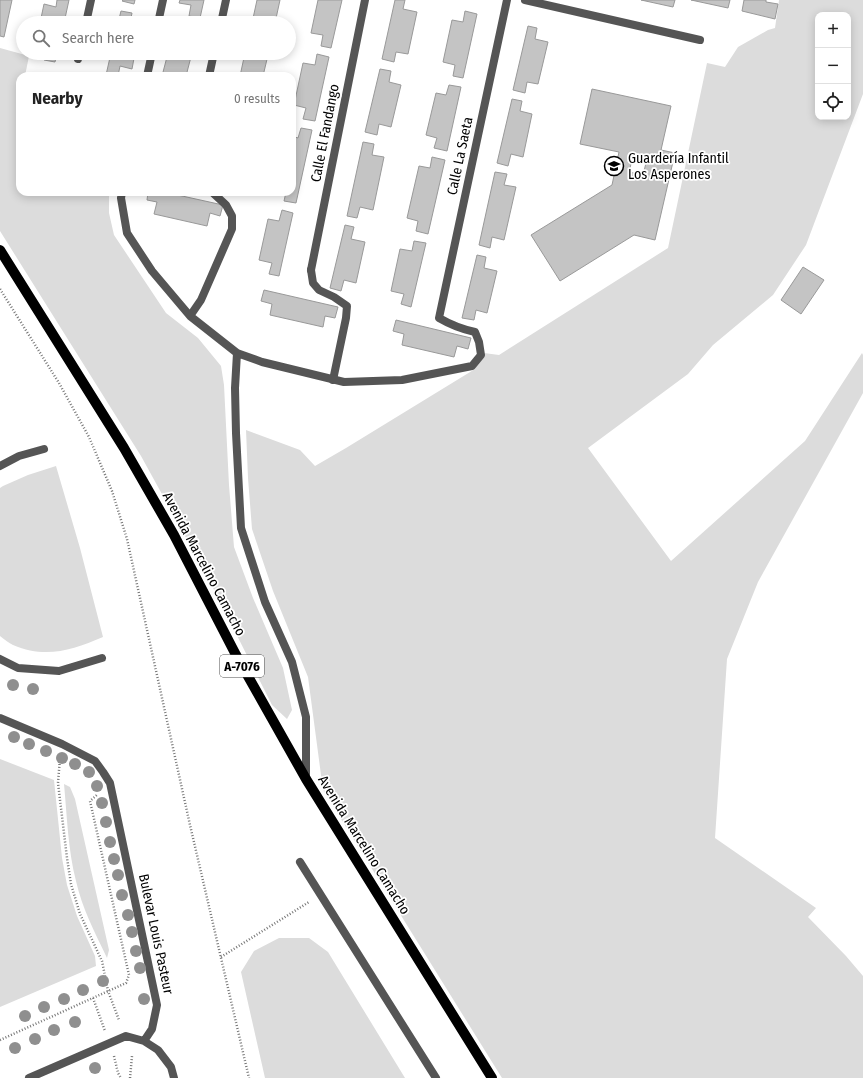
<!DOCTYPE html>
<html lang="en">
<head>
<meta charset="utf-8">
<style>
	:root { --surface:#fff; --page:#f2f2f2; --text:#222; --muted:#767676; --line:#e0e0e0 }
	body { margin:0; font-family:"Fira Sans Condensed",sans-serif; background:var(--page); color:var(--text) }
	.controls { position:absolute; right:12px; top:12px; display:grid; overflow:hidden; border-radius:8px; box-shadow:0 2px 10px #0003 }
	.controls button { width:36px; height:36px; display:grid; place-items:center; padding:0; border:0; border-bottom:1px solid var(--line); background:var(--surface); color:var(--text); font:20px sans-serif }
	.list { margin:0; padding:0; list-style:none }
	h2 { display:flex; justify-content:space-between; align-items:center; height:52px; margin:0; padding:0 16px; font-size:17px }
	h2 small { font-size:13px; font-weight:400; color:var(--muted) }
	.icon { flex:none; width:22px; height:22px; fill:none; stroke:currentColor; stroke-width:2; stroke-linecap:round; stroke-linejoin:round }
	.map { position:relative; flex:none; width:863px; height:1078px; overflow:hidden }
	.search { position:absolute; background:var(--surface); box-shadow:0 2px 10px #0003; left:16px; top:16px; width:280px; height:44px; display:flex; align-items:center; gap:10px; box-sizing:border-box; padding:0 14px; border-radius:22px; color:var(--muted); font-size:15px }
	.panel { position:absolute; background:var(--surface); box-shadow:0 2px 10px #0003; left:16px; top:72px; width:280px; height:124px; border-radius:12px }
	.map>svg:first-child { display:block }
	.green { fill:#dcdcdc; fill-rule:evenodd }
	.building { fill:#c4c4c4; stroke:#999; fill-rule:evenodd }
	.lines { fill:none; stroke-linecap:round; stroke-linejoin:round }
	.path { stroke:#777; stroke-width:2.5; stroke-dasharray:1 2; stroke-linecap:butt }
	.service { stroke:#555; stroke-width:8 }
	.minor { stroke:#555; stroke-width:8 }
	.primary { stroke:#000; stroke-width:10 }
	.tree { fill:#8f8f8f }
	.labels { text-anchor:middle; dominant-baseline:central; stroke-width:3.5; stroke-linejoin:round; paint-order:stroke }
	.shield { fill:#fff; stroke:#4c4c4c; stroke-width:1 }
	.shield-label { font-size:13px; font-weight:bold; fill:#000 }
	.street-label { font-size:14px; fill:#000; stroke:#fff }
	.poi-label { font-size:14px; fill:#000; stroke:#fff; text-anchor:start }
</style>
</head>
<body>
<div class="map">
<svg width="863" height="1078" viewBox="0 0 863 1078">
	<rect width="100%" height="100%" fill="#fff"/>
	<path class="green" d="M 779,0 L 863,0 L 863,94 L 806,245 L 773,295 L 713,345 L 688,374 L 588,448 L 671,561 L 805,441 L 862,353 L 863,355 L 863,393 L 758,582 L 727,659 L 715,838 L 816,908 L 808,917 L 846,956 L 863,976 L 863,1078 L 502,1078 L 323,790 L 308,677 L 273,591 L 252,529 L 248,478 L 246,430 L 300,450 L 315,466 L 346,448 L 475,369 L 484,353 L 499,355 L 668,248 L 707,63 L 725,67 L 738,47 L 768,30 L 775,28 ZM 818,15 L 848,15 L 848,117 L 818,117 Z
		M 0,48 L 29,56 L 25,76 L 20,76 L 20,107 L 17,124 L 20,126 L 20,192 L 109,192 L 109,213 L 114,235 L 166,313 L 198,338 L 221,366 L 224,385 L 229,485 L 234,547 L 253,598 L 283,668 L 292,710 L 287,719 L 272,705 L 207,576 L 141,456 L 0,231 Z
		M 56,466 L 80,548 L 103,637 C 72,650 46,659 13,645 C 9,643 4,639 0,636 L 0,488 L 3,486 L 28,475 Z
		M 0,759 L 54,780 L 62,858 L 67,885 L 77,916 L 95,956 L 96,966 L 0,1007 Z
		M 64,784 L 70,787 L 75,799 L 109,950 L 107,958 C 95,933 82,908 76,881 C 68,850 67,816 64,784 Z
		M 279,938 L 309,938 L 328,952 L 405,1078 L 265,1078 L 241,972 L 254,951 Z"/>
	<path class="building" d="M 0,0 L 12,0 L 4,37 L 0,36 Z
		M 57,0 L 69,0 L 64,23 L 40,23 L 44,4 L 56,7 Z
		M 123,0 L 135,0 L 134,4 L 122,1 Z
		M 180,0 L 204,0 L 200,18 L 189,16 L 191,5 L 179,3 Z
		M 257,0 L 280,0 L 275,23 L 263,22 L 263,23 L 252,23 Z
		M 318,0 L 342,0 L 331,48 L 321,46 L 323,35 L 311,33 Z
		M 395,0 L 405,0 L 403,9 L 417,12 L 408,54 L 396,52 L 394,62 L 382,59 Z
		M 641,0 L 675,0 L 673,7 Z
		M 691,0 L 730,0 L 728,8 Z
		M 744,0 L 766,0 L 766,2 L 778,4 L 775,19 L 742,11 Z
		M 121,11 L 132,13 L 130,23 L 118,23 Z
		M 465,11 L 477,14 L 463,78 L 453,76 L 455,65 L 443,62 L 452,20 L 463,22 Z
		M 528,26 L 537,28 L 535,39 L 548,42 L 538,84 L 527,82 L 525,93 L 513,90 Z
		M 46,53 L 57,53 L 55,62 L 44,60 Z
		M 111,53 L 135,53 L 132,69 L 120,66 L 118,76 L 106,75 Z
		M 168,53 L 192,53 L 186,76 L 162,76 Z
		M 245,53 L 259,53 L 268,55 L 263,76 L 240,76 Z
		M 317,54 L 329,57 L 315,121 L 303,119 L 306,108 L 294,105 L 303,63 L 315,65 Z
		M 380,69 L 391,71 L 389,82 L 401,85 L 391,127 L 379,124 L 377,135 L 365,132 Z
		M 449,85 L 461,87 L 447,151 L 434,148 L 437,138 L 426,135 L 436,93 L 446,95 Z
		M 592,89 L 671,106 L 661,150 L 675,153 L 655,240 L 634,235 L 560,281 L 531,235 L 612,185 L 619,152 L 580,144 ZM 632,160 L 646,163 L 643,175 L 629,172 Z
		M 512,99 L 522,101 L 520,111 L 532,114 L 523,157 L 511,154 L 508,166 L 497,163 Z
		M 301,128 L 312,130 L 296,203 L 284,201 L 286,192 L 292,192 L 292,136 L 298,138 Z
		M 363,142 L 374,144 L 372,155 L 384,157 L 373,210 L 360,207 L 357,218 L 347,216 Z
		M 432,157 L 445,160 L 428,234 L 416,231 L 418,221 L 407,218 L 419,166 L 430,168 Z
		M 495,172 L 507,174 L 504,185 L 516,187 L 504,240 L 492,237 L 490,248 L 479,245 Z
		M 148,192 L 164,192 L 223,205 L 220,216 L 210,213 L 207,226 L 154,214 L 157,202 L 147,200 Z
		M 282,210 L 293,213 L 279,276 L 269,274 L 272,263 L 259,260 L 268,219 L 279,221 Z
		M 345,225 L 354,227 L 351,239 L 365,242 L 356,283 L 344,280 L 341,291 L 330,288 Z
		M 414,241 L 426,243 L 411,307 L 401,304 L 404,294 L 391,291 L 400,249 L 412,251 Z
		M 477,255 L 486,257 L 484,268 L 497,271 L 487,313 L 476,310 L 474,320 L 462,318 Z
		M 803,267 L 824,280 L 801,314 L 781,300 Z
		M 264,290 L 338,307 L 335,318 L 325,316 L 323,327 L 270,315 L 272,304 L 261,301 Z
		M 396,320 L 471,338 L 468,349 L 457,346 L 454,357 L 402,345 L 404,334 L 393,331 Z"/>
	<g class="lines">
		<path class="path" d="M 0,289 L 59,383 L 89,437 L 112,491 L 127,539 L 190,825 L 249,1078
			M 60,758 L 58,783 L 67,858 L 71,884 L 80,914 L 102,961 L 108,991 L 119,1020
			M 221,957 L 309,902
			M 93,998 L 105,1031
			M 0,1040 L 126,983 L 129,975 L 90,801 L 98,794
			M 114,1056 L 118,1073 L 121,1078
			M 130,1078 L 132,1056"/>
		<path class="service" d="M 311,270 L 313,283 L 319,290 L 334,297 L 347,306 L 346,318 L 333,380"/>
		<path class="minor" d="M 525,0 L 700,40
			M 86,23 L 91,0
			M 158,23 L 163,0
			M 221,23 L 226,0
			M 78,59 L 79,53
			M 147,76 L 152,53
			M 209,76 L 214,53
			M 122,192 L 121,198 L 127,233 L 152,271 L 190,316 L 237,353 L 262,362 L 344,382 L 402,380 L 472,366 L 481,355 L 479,342 L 475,332 C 461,329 451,325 439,318 L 507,0
			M 311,270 L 365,0
			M 190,316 L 201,300 L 232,229 L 232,216 L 226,205 L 212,192
			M 237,353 L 235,388 L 236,433 L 241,528 L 265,602 L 292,662 L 306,717 L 306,778
			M 0,466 L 19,456 L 44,449
			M 0,659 L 18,668 L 59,671 L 102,658
			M 0,718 L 62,744 L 95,761 L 103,772 L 110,783 L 157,1005 L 152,1029 L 144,1041
			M 300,862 L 436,1078
			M 29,1078 L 126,1036 L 144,1041 L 158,1050 L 171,1067 L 174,1078"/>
		<path class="primary" d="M 0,250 L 124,448 L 174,535 L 236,655 L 306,779 L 492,1078"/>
	</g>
	<g class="tree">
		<circle cx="13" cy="685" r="6"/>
		<circle cx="33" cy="689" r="6"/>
		<circle cx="14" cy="737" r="6"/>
		<circle cx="29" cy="744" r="6"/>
		<circle cx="46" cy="751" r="6"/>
		<circle cx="62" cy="758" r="6"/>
		<circle cx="75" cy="764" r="6"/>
		<circle cx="89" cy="772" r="6"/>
		<circle cx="97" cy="786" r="6"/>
		<circle cx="102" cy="803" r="6"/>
		<circle cx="106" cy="822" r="6"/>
		<circle cx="110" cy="842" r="6"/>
		<circle cx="114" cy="859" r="6"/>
		<circle cx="118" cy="875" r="6"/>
		<circle cx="122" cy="895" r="6"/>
		<circle cx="128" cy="915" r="6"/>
		<circle cx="132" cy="932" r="6"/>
		<circle cx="136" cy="951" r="6"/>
		<circle cx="140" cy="968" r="6"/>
		<circle cx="103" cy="981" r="6"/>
		<circle cx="83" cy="990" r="6"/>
		<circle cx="64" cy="999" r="6"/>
		<circle cx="144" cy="999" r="6"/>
		<circle cx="44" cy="1007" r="6"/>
		<circle cx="25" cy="1016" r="6"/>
		<circle cx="75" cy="1022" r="6"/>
		<circle cx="54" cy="1030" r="6"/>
		<circle cx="35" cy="1039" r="6"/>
		<circle cx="15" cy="1048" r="6"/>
		<circle cx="95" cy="1068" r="6"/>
	</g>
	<defs>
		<g id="school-ring" transform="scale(1)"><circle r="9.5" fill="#fff" stroke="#000" stroke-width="1.5"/><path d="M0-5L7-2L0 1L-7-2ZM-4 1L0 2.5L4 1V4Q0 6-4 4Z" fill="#000"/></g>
	</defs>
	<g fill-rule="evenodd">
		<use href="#school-ring" x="614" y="166"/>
	</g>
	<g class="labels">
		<rect class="shield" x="220" y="655" width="44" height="22" rx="3"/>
		<g class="shield-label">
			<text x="242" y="666">A-7076</text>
		</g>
		<g class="street-label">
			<text transform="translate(325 133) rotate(-79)">Calle El Fandango</text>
			<text transform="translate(460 156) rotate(-78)">Calle La Saeta</text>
			<text transform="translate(204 564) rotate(62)">Avenida Marcelino Camacho</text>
			<text transform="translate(364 845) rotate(58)">Avenida Marcelino Camacho</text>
			<text transform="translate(156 934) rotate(78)">Bulevar Louis Pasteur</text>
		</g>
		<g class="poi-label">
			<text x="628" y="158">Guardería Infantil<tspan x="628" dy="16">Los Asperones</tspan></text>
		</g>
	</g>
</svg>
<div class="controls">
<button>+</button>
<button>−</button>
<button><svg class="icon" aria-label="locate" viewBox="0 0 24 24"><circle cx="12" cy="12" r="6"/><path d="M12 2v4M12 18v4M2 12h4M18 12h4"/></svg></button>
</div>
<div class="search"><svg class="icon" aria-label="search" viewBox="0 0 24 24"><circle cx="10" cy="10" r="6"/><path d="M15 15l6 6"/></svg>Search here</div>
<section class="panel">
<h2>Nearby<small>0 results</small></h2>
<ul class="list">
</ul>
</section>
</div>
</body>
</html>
